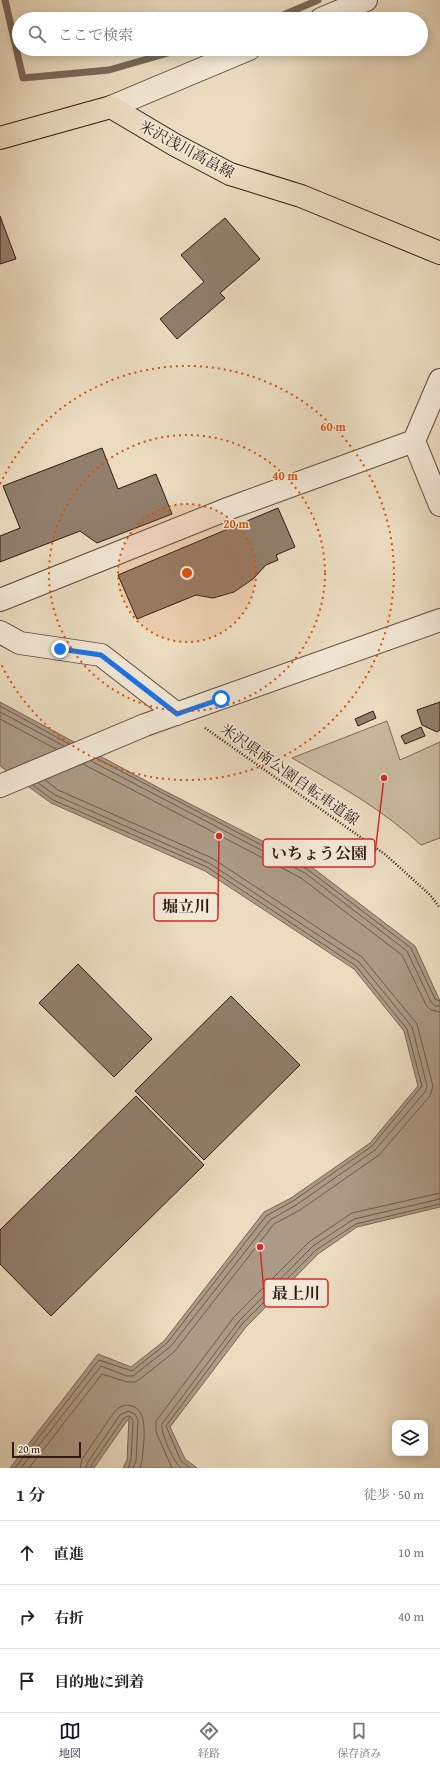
<!DOCTYPE html>
<html lang="ja">
<head>
<meta charset="utf-8">
<style>
	:root { --surface:#fff; --page:#f2f2f2; --text:#222; --muted:#767676; --line:#e0e0e0; --accent:#111827 }
	body { margin:0; font-family:"Gentium Book Plus","Noto Serif JP",serif; background:var(--page); color:var(--text) }
	.controls { position:absolute; right:12px; bottom:12px; display:grid; overflow:hidden; border-radius:8px; box-shadow:0 2px 10px #0003 }
	.controls button { width:36px; height:36px; display:grid; place-items:center; padding:0; border:0; border-bottom:1px solid var(--line); background:var(--surface); color:var(--text); font:20px sans-serif }
	.scale { position:absolute; left:12px; bottom:10px; width:69px; box-sizing:border-box; padding-left:4px; border:2px solid #2f1a12; border-top:0; font-size:11px; line-height:14px; white-space:nowrap; color:#2f1a12; -webkit-text-stroke:3px #f2e8d6; paint-order:stroke }
	.stop { position:absolute; width:12px; height:12px; margin:-9px; border:3px solid #1a73e8; border-radius:50%; background:#fff }
	.stop.end { background:#1a73e8; border-color:#fff; box-shadow:0 1px 4px #0008 }
	.list { margin:0; padding:0; list-style:none }
	h2 { display:flex; justify-content:space-between; align-items:center; height:52px; margin:0; padding:0 16px; font-size:17px }
	h2 small { font-size:13px; font-weight:400; color:var(--muted) }
	.list li { display:grid; grid-template-columns:26px 1fr auto; gap:12px; align-items:center; box-sizing:border-box; height:64px; padding:0 16px; border-top:1px solid var(--line) }
	.list b { display:block; font-size:15px; white-space:nowrap }
	.list em { font-size:13px; font-style:normal; color:var(--muted) }
	.icon { flex:none; width:22px; height:22px; fill:none; stroke:currentColor; stroke-width:2; stroke-linecap:round; stroke-linejoin:round }
	.map { position:relative; flex:none; width:440px; height:1468px; overflow:hidden }
	.search { position:absolute; background:var(--surface); box-shadow:0 2px 10px #0003; left:12px; right:12px; top:12px; height:44px; display:flex; align-items:center; gap:10px; box-sizing:border-box; padding:0 14px; border-radius:22px; color:var(--muted); font-size:15px }
	.sheet { height:244px; background:var(--surface) }
	nav { display:flex; justify-content:space-around; align-items:center; box-sizing:border-box; height:56px; border-top:1px solid var(--line); background:var(--surface); font-size:11px; color:var(--muted) }
	nav a { display:grid; justify-items:center; gap:2px }
	nav .on { color:var(--accent) }
	.map>svg:first-child { display:block }
	.green { fill:#cbbba2; stroke:#7d6a5a }
	.water { fill:#ab9a85; stroke:#796757 }
	.lines { fill:none; stroke-linecap:round; stroke-linejoin:round }
	.shore { stroke:#6d5a4c; stroke-width:1 }
	.stream { stroke:#796757; stroke-width:7 }
	.building { fill:#917f6c; stroke:#2f1a12 }
	.minor-casing { stroke:#5e4a3e; stroke-width:24 }
	.major-casing { stroke:#2f1a12; stroke-width:24 }
	.path { stroke:#2f1a12; stroke-width:2.5; stroke-dasharray:1 2; stroke-linecap:butt }
	.minor { stroke:#f2e8d6; stroke-width:22 }
	.major { stroke:#ebdcc0; stroke-width:22 }
	.route { stroke:#1a73e8; stroke-width:5 }
	.ring { fill:none; stroke:#d6530d; stroke-width:2; stroke-dasharray:2 4 }
	.labels { text-anchor:middle; dominant-baseline:central; stroke-width:3; stroke-linejoin:round; paint-order:stroke }
	.street-label { font-size:15px; fill:#2f1a12; stroke:#f2e8d6 }
	.centre { fill:#d6530d; stroke:#f2e8d6; stroke-width:2 }
	.ring-label { font-size:12px; text-anchor:middle; font-weight:bold; fill:#d6530d; stroke:#f2e8d6; stroke-width:3; stroke-linejoin:round; paint-order:stroke }
	.leader { fill:none; stroke:#d62828; stroke-width:1.5 }
	.callout-dot { fill:#d62828; stroke:#f2e8d6; stroke-width:1.5 }
	.callout { fill:#f2e8d6; stroke:#d62828; stroke-width:1.5 }
	.callout-label { font-size:16px; text-anchor:middle; font-weight:bold; fill:#2f1a12 }
</style>
</head>
<body>
<div class="map">
<svg width="440" height="1468" viewBox="0 0 440 1468">
	<rect width="100%" height="100%" fill="#ebdcc0"/>
	<filter id="stains"><feTurbulence type="fractalNoise" baseFrequency=".005" numOctaves="4"/><feColorMatrix values="0 0 0 0 .2 0 0 0 0 .09 0 0 0 0 .02 0 0 0 .5 -.17"/></filter>
	<radialGradient id="worn" r=".72"><stop offset=".6" stop-color="#630" stop-opacity="0"/><stop offset="1" stop-color="#630" stop-opacity=".3"/></radialGradient>
	<path class="green" d="M 387,721 L 400,760 L 440,742 L 440,838 L 421,845 C 382,809 337,784 292,758 Z"/>
	<path class="water" d="M 0,702 L 161,789 L 309,865 L 415,946 L 440,1001 L 440,1207 L 357,1227 L 318,1254 L 246,1327 L 170,1427 L 185,1459 L 197,1468 L 123,1468 L 127,1460 L 129,1418 L 94,1468 L 10,1468 L 98,1354 L 131,1367 L 164,1341 L 264,1212 L 291,1198 L 370,1143 L 418,1086 L 404,1031 L 354,969 L 205,871 L 51,803 L 0,766 Z"/>
	<g class="lines">
		<path class="shore" d="M 0,706 L 69,744
			M 0,712 L 64,746
			M 0,719 L 56,749
			M 96,758 L 307,869 L 411,948 L 435,999 L 440,1001
			M 91,761 L 305,873 L 407,951 L 431,1002 L 435,1006 L 440,1006
			M 83,764 L 301,878 L 402,955 L 426,1005 L 431,1010 L 440,1012
			M 15,1468 L 99,1360 L 132,1371 L 167,1343 L 266,1216 L 293,1201 L 372,1146 L 422,1086 L 407,1029 L 356,966 L 207,867 L 53,800 L 33,785
			M 21,1468 L 101,1366 L 127,1376 L 133,1376 L 171,1346 L 270,1220 L 296,1205 L 375,1150 L 425,1092 L 427,1086 L 412,1027 L 359,962 L 209,863 L 55,795 L 38,783
			M 29,1468 L 102,1374 L 127,1382 L 135,1382 L 140,1379 L 174,1352 L 274,1224 L 300,1210 L 379,1155 L 430,1096 L 433,1086 L 417,1024 L 362,957 L 212,858 L 58,790 L 45,780
			M 80,1468 L 82,1459 L 115,1411 C 120,1406 126,1404 132,1406 C 150,1411 143,1447 142,1461 L 140,1468
			M 86,1468 L 88,1462 L 120,1415 L 128,1411 L 135,1414 L 138,1420 L 136,1461 L 133,1468
			M 91,1468 L 92,1464 L 124,1418 L 128,1416 L 131,1417 L 133,1421 L 131,1460 L 128,1468
			M 172,1468 L 156,1432 L 156,1421 L 234,1317 L 309,1242 L 352,1213 L 440,1193
			M 181,1468 C 174,1463 160,1432 162,1424 L 239,1321 L 313,1246 L 354,1219 L 440,1199
			M 190,1468 L 181,1461 L 166,1426 L 242,1324 L 316,1250 L 356,1224 L 440,1204"/>
		<path class="stream" d="M 5,0 L 23,78 L 109,70 L 182,49
			M 274,19 L 318,0"/>
	</g>
	<path class="building" d="M 0,216 L 16,259 L 0,264 Z
		M 225,218 L 260,259 L 220,293 L 225,298 L 177,339 L 160,319 L 204,282 L 181,255 Z
		M 102,448 L 118,489 L 156,474 L 172,514 L 97,543 L 80,531 L 0,562 L 0,536 L 20,528 L 3,486 Z
		M 278,508 L 295,547 L 276,555 L 278,560 L 266,565 L 253,579 L 234,592 L 213,598 L 196,595 L 137,619 L 118,575 Z
		M 440,702 L 440,730 L 437,732 L 422,725 L 417,710 Z
		M 373,711 L 376,718 L 358,726 L 355,719 Z
		M 421,727 L 425,736 L 405,744 L 401,736 Z
		M 78,964 L 152,1039 L 114,1077 L 39,1003 Z
		M 231,996 L 300,1065 L 204,1160 L 135,1091 Z
		M 136,1096 L 204,1165 L 51,1316 L 0,1264 L 0,1230 Z"/>
	<g class="lines">
		<g class="minor-casing">
			<path id="minor" d="M 321,19 L 366,0
				M 111,107 L 249,49
				M 440,380 L 414,441 L 440,505
				M 0,600 L 230,508 L 414,441
				M 0,632 L 20,643 L 101,655 L 177,714
				M 0,786 L 145,725 L 440,620"/>
		</g>
		<g class="major-casing">
			<path id="major" d="M 0,138 L 111,107 L 175,145 L 230,174 L 301,196 L 440,253"/>
		</g>
		<path class="path" d="M 205,728 L 386,855 L 430,895 L 440,908"/>
		<use href="#minor" class="minor"/>
		<use href="#major" class="major"/>
	</g>
	<g class="lines">
		<path class="route" d="M 60,649 L 101,655 L 177,714 L 221,699"/>
	</g>
	<circle cx="187" cy="573" r="69" fill="#d6530d" fill-opacity=".12"/>
	<g class="ring">
		<circle cx="187" cy="573" r="69"/>
		<circle cx="187" cy="573" r="138"/>
		<path d="M0 484A207 207 0 1 1 0 662"/>
	</g>
	<g class="labels">
		<g class="street-label">
			<text transform="translate(187 149) rotate(28)">米沢浅川高畠線</text>
			<text transform="translate(290 774) rotate(35)">米沢県南公園自転車道線</text>
		</g>
	</g>
	<circle cx="187" cy="573" r="6" class="centre"/>
	<g class="ring-label">
		<text x="333" y="431">60 m</text>
		<text x="285" y="480">40 m</text>
		<text x="236" y="528">20 m</text>
	</g>
	<path class="leader" d="M384 778L375 853M219 836L218 907M260 1247L264 1293"/>
	<g class="callout-dot">
		<circle cx="384" cy="778" r="4"/>
		<circle cx="219" cy="836" r="4"/>
		<circle cx="260" cy="1247" r="4"/>
	</g>
	<g class="callout">
		<rect x="263" y="839" width="112" height="28" rx="4"/>
		<rect x="154" y="893" width="64" height="28" rx="4"/>
		<rect x="264" y="1279" width="64" height="28" rx="4"/>
	</g>
	<g class="callout-label">
		<text x="319" y="859">いちょう公園</text>
		<text x="186" y="912">堀立川</text>
		<text x="296" y="1299">最上川</text>
	</g>
	<rect width="100%" height="100%" filter="url(#stains)"/>
	<rect width="100%" height="100%" fill="url(#worn)"/>
</svg>
<div class="controls">
<button><svg class="icon" aria-label="layers" viewBox="0 0 24 24"><path d="M12 4l9 5-9 5-9-5zM3 14l9 5 9-5"/></svg></button>
</div>
<div class="scale">20 m</div>
<div class="stop" style="left:221px;top:699px"></div>
<div class="stop end" style="left:60px;top:649px"></div>
<div class="search"><svg class="icon" aria-label="search" viewBox="0 0 24 24"><circle cx="10" cy="10" r="6"/><path d="M15 15l6 6"/></svg>ここで検索</div>
</div>
<section class="sheet">
<h2>1 分<small>徒歩 · 50 m</small></h2>
<ul class="list">
<li><svg class="icon" aria-label="ahead" viewBox="0 0 24 24"><path d="M12 20V5M6 11l6-6 6 6"/></svg><div><b>直進</b></div><em>10 m</em></li>
<li><svg class="icon" aria-label="right" viewBox="0 0 24 24"><path d="M7 20v-9h11M14 6l5 5-5 5"/></svg><div><b>右折</b></div><em>40 m</em></li>
<li><svg class="icon" aria-label="arrive" viewBox="0 0 24 24"><path d="M6 21V4h12l-3 4 3 4H6"/></svg><div><b>目的地に到着</b></div></li>
</ul>
</section>
<nav>
<a class="on"><svg class="icon" aria-label="map" viewBox="0 0 24 24"><path d="M3 6l6-2 6 2 6-2v14l-6 2-6-2-6 2zM9 4v14M15 6v14"/></svg>地図</a>
<a><svg class="icon" aria-label="directions" viewBox="0 0 24 24"><path d="M12 3l9 9-9 9-9-9zM9 14v-3h6M13 9l2 2-2 2"/></svg>経路</a>
<a><svg class="icon" aria-label="saved" viewBox="0 0 24 24"><path d="M7 4h10v16l-5-4-5 4z"/></svg>保存済み</a>
</nav>
</body>
</html>
